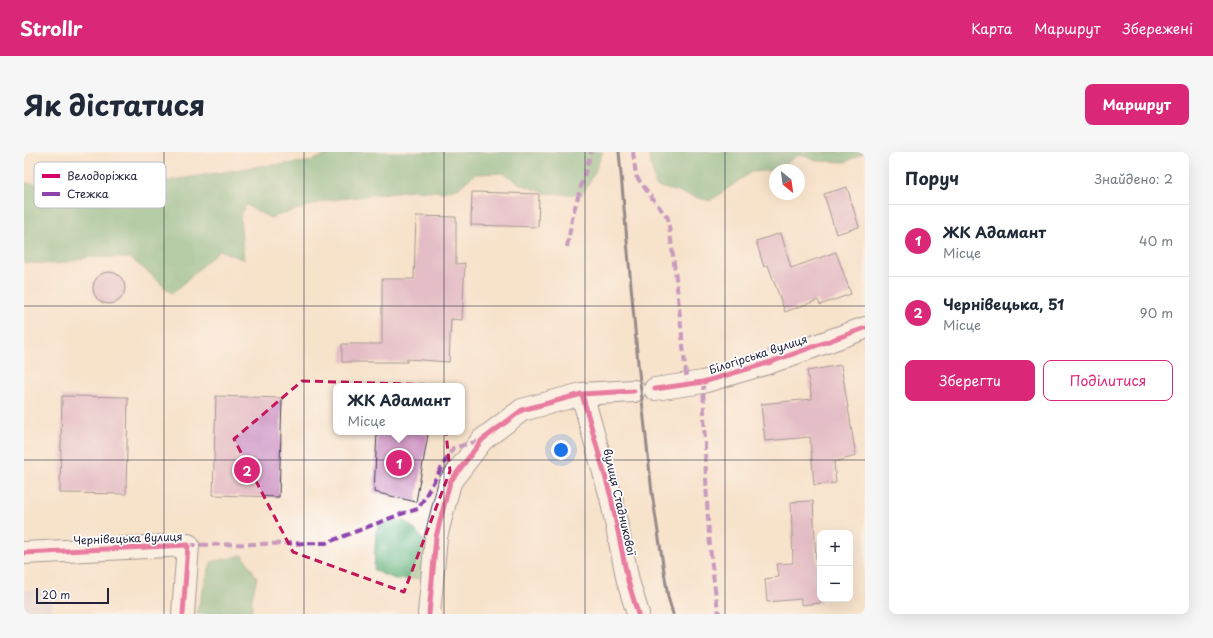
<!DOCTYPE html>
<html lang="uk">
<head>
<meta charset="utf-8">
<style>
	:root { --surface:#fff; --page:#f6f6f7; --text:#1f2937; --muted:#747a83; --line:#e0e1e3; --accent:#db2777 }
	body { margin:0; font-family:"Playpen Sans",sans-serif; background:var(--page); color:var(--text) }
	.controls { position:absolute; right:12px; bottom:12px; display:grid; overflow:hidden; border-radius:8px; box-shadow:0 4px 16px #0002 }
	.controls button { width:36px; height:36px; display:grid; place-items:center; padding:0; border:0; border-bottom:1px solid var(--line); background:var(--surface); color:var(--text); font:20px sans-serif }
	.compass { position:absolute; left:745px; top:12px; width:36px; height:36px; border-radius:50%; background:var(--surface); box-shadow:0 4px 16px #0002; rotate:151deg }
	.scale { position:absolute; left:12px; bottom:10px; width:73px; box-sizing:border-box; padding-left:4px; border:2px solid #22223b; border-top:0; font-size:11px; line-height:14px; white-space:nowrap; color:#22223b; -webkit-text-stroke:3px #fff; paint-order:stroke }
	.you { position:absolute; left:537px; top:298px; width:14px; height:14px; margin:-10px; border:3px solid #fff; border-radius:50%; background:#1a73e8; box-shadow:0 0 0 6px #1a73e833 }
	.badge { display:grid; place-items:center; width:26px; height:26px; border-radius:50%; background:var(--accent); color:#fff; font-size:13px; font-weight:700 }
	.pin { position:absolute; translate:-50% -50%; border:2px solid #fff; box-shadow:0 1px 4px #0006 }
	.popup { position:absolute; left:309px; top:231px; width:132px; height:52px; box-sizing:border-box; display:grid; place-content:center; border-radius:8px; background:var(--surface); filter:drop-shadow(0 1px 3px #0005); font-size:13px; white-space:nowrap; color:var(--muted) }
	.popup b { font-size:15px; color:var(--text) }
	.popup::after { content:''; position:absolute; left:50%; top:100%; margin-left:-8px; border:8px solid transparent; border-top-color:var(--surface) }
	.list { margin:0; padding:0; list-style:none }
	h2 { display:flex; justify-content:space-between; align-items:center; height:52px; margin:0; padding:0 16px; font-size:17px }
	h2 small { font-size:13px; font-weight:400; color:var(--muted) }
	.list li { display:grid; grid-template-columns:26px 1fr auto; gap:12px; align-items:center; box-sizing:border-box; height:72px; padding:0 16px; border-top:1px solid var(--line) }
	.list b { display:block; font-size:15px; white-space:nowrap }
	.list p { margin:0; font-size:13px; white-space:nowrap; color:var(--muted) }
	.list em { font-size:13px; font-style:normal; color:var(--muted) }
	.actions { display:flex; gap:8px; padding:12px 16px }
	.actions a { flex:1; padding:9px 0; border:1px solid var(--accent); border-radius:8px; text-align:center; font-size:14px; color:var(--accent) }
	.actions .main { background:var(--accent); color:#fff }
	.map { position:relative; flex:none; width:841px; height:462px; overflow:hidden; border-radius:8px }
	header { display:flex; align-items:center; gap:24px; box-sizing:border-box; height:56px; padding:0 20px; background:var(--accent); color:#fff }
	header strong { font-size:19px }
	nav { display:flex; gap:22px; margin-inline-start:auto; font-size:14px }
	.intro { display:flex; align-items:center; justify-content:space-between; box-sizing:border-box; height:96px; padding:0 24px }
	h1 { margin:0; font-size:28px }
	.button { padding:10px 18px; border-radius:8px; background:var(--accent); color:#fff; font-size:14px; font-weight:700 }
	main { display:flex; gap:24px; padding:0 24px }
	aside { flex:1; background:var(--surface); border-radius:8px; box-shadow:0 4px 16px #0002 }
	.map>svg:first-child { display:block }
	.industrial { fill:#cbbfd6 }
	.forest { fill:#62af78; stroke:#42685a }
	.building { fill:#cc91c1 }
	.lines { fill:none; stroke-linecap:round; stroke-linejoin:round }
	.street-casing { stroke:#423f51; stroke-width:24 }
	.street { stroke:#fff; stroke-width:22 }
	.rail { stroke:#22223b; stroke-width:3 }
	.quiet { stroke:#8e44ad; stroke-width:4; stroke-dasharray:8 4; stroke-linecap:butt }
	.cycleway-casing { stroke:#fff; stroke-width:8 }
	.cycleway { stroke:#d6006c; stroke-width:5 }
	.marked { fill:none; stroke:#c2185b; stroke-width:3; stroke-dasharray:8 5; stroke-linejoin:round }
	.grid { fill:none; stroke:#22223b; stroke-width:1; stroke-opacity:0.55 }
	.labels { text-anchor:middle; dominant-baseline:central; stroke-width:3.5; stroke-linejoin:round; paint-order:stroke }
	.street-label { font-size:11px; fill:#22223b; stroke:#fff }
	.key { fill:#fff; stroke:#bdbdc4; stroke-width:1 }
	.key-label { font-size:11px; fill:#22223b }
</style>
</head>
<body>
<header>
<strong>Strollr</strong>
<nav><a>Карта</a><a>Маршрут</a><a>Збережені</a></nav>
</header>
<div class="intro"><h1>Як дістатися</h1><a class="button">Маршрут</a></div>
<main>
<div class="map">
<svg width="841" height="462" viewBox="0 0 841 462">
	<rect width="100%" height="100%" fill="#fff"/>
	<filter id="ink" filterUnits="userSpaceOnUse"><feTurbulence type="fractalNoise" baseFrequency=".025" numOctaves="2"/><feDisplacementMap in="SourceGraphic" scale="8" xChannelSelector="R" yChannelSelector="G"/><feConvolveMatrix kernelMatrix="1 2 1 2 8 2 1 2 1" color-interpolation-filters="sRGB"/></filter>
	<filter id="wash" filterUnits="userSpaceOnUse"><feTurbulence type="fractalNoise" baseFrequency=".012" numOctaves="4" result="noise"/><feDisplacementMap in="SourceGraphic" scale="16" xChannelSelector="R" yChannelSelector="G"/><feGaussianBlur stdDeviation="0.9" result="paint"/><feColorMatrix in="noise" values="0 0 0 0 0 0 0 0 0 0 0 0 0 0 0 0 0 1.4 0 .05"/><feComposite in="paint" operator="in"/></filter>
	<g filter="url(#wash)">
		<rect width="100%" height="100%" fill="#f7e2cb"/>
		<path class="industrial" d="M 0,438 L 26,438 L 29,462 L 0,462 Z"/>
		<path class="forest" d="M 310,0 L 579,0 L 571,20 L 558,43 L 521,41 L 496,32 L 479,21 L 451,22 L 436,35 L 420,40 L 388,38 L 301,49 L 246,66 L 222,53 L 216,64 L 220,108 L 195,98 L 148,142 L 125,121 L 106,106 L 68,105 L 33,112 L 0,111 L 0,31 L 30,32 L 81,39 L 236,14 L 284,10 Z
			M 624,0 L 841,0 L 822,10 L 792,9 L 776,2 L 751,18 L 727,20 L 686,49 L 632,34 Z
			M 382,369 C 407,393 405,394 398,426 L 374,428 L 350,419 L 352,378 L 359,370 Z
			M 219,403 L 233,426 L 228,447 L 228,462 L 172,462 L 187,410 Z"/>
		<g id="blocks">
			<path class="building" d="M 823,35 L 835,75 L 812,82 L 800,42 Z
				M 448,40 L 515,42 L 514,75 L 447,73 Z
				M 392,64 L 432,65 L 432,112 L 441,111 L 438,168 L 427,167 L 425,210 L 383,207 L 383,210 L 318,210 L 318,192 L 358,192 L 358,127 L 390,127 Z
				M 757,81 L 767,116 L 812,100 L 827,142 L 796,153 L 794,148 L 761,160 L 744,113 L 740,115 L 732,89 Z
				M69 136a16 16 0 1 1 32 0a16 16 0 1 1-32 0Z
				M 817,213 L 832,304 L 810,310 L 812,331 L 790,333 L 786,285 L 741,289 L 737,252 L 788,247 L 783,219 Z
				M 38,244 L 104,245 L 102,342 L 36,341 Z
				M 192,244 L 258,246 L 255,345 L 189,343 Z
				M 353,280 L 391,280 L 404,283 L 392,350 L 350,340 Z
				M 789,349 L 792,409 L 793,408 L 797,451 L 777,453 L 777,447 L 743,450 L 741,427 L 755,425 L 753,412 L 769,411 L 767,350 Z"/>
		</g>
	</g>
	<g filter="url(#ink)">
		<use href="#blocks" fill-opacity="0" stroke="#423f51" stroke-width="1"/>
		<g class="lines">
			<g class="street-casing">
				<path id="street" d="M 631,237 L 679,230 L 747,210 L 841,176
					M 558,242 L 587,345 L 604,429 L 614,462
					M 0,401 L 164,393 L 159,462
					M 405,462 L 412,385 L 426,330 L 458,288 L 498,258 L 558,242 L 610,239"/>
			</g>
			<use href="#street" class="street"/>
			<path class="rail" d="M 595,0 L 614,211 L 628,341 L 644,445 L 649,462"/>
			<path class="quiet" d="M 609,0 L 612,24 L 628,46 L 644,66 L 652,126 L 663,232
				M 543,95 L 549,62 L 567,0
				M 679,230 C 682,307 681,386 695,462
				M 164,393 L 302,391 L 377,362 L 394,357 L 429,296 L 458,288"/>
			<g class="cycleway-casing">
				<path id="cycleway" d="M 631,237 L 679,230 L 747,210 L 841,176
					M 558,242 L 587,345 L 604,429 L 614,462
					M 0,401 L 164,393 L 159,462
					M 405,462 L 412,385 L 426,330 L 458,288 L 498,258 L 558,242 L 610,239"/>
			</g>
			<use href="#cycleway" class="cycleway"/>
		</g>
	</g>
	<path d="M0 0H841V462H0ZM 278,229 L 417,233 L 426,319 L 380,440 L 269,400 L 210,287 Z" fill="#f7e2cb" fill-opacity=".55" fill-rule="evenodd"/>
	<path class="marked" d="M 278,229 L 417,233 L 426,319 L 380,440 L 269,400 L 210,287 Z"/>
	<path class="grid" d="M 140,0 L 140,462M 280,0 L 280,462M 420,0 L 420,462M 561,0 L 561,462M 701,0 L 701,462M 0,154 L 841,154M 0,308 L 841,308"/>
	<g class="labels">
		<g class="street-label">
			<text transform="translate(734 202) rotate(-18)">Білогірська вулиця</text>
			<text transform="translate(596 350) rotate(77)">вулиця Стадникової</text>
			<text transform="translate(104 386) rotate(-2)">Чернівецька вулиця</text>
		</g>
	</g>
	<rect x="10" y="10" width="132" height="46" rx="6" class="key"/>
	<rect x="18" y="22" width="18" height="4" fill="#d6006c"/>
	<rect x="18" y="40" width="18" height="4" fill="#8e44ad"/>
	<g class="key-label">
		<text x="43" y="28">Велодоріжка</text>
		<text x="43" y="46">Стежка</text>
	</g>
</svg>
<div class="controls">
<button>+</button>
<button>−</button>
</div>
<svg class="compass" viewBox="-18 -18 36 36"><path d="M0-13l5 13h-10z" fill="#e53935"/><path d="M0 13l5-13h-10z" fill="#747a83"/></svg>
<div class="scale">20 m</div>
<div class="you"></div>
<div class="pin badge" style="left:375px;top:311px">1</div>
<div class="popup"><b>ЖК Адамант</b>Місце</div>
<div class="pin badge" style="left:223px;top:318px">2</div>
</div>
<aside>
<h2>Поруч<small>Знайдено: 2</small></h2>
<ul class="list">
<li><span class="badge">1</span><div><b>ЖК Адамант</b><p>Місце</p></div><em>40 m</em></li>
<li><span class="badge">2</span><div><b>Чернівецька, 51</b><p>Місце</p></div><em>90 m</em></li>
</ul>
<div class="actions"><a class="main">Зберегти</a><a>Поділитися</a></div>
</aside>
</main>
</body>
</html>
